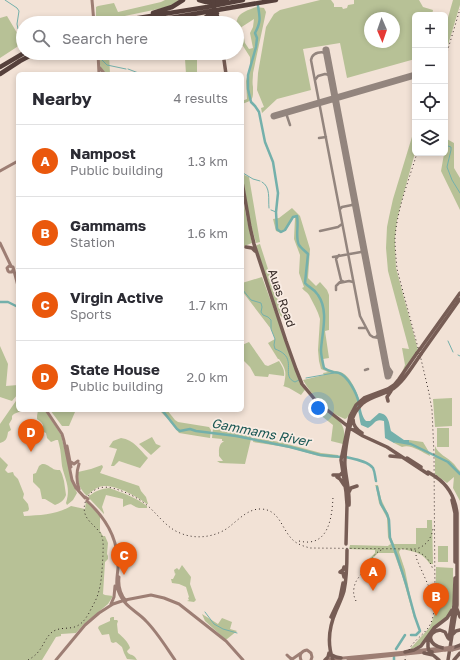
<!DOCTYPE html>
<html lang="en">
<head>
<meta charset="utf-8">
<style>
	:root { --surface:#fff; --page:#f2f2f3; --text:#2b2b33; --muted:#7c7c81; --line:#e1e1e2; --accent:#ea580c }
	body { margin:0; font-family:"Golos Text",sans-serif; background:var(--page); color:var(--text) }
	.controls { position:absolute; right:12px; top:12px; display:grid; overflow:hidden; border-radius:6px; box-shadow:0 2px 6px #0003 }
	.controls button { width:36px; height:36px; display:grid; place-items:center; padding:0; border:0; border-bottom:1px solid var(--line); background:var(--surface); color:var(--text); font:20px sans-serif }
	.compass { position:absolute; left:364px; top:12px; width:36px; height:36px; border-radius:50%; background:var(--surface); box-shadow:0 2px 6px #0003; rotate:178deg }
	.you { position:absolute; left:318px; top:408px; width:14px; height:14px; margin:-10px; border:3px solid #fff; border-radius:50%; background:#1a73e8; box-shadow:0 0 0 6px #1a73e833 }
	.badge { display:grid; place-items:center; width:26px; height:26px; border-radius:50%; background:var(--accent); color:#fff; font-size:13px; font-weight:700 }
	.pin { position:absolute; translate:-50% -33px; filter:drop-shadow(0 1px 2px #0008) }
	.pin::after { content:''; position:absolute; top:21px; width:14px; height:12px; background:inherit; clip-path:polygon(0 0,100% 0,50% 100%) }
	.list { margin:0; padding:0; list-style:none }
	h2 { display:flex; justify-content:space-between; align-items:center; height:52px; margin:0; padding:0 16px; font-size:17px }
	h2 small { font-size:13px; font-weight:400; color:var(--muted) }
	.list li { display:grid; grid-template-columns:26px 1fr auto; gap:12px; align-items:center; box-sizing:border-box; height:72px; padding:0 16px; border-top:1px solid var(--line) }
	.list b { display:block; font-size:15px; white-space:nowrap }
	.list p { margin:0; font-size:13px; white-space:nowrap; color:var(--muted) }
	.list em { font-size:13px; font-style:normal; color:var(--muted) }
	.icon { flex:none; width:22px; height:22px; fill:none; stroke:currentColor; stroke-width:2; stroke-linecap:round; stroke-linejoin:round }
	.map { position:relative; flex:none; width:460px; height:660px; overflow:hidden }
	.search { position:absolute; background:var(--surface); box-shadow:0 2px 6px #0003; left:16px; top:16px; width:228px; height:44px; display:flex; align-items:center; gap:10px; box-sizing:border-box; padding:0 14px; border-radius:22px; color:var(--muted); font-size:15px }
	.panel { position:absolute; background:var(--surface); box-shadow:0 2px 6px #0003; left:16px; top:72px; width:228px; height:340px; border-radius:6px }
	.map>svg:first-child { display:block }
	.green { fill:#b7c196; fill-rule:evenodd }
	.water { fill:#74b0ab }
	.lines { fill:none; stroke-linecap:round; stroke-linejoin:round }
	.stream { stroke:#74b0ab; stroke-width:1 }
	.river { stroke:#74b0ab; stroke-width:2.5 }
	.taxiway { stroke:#93857e; stroke-width:2.5 }
	.runway { stroke:#93857e; stroke-width:7 }
	.secondary { stroke:#9d7e74; stroke-width:3 }
	.primary { stroke:#775d55; stroke-width:3.5 }
	.highway { stroke:#56413c; stroke-width:4.5 }
	.rail { stroke:#342825; stroke-width:1; stroke-dasharray:1 3; stroke-linecap:butt }
	.secondary-bridge { stroke:#9d7e74; stroke-width:3 }
	.primary-bridge { stroke:#775d55; stroke-width:3.5 }
	.highway-bridge { stroke:#56413c; stroke-width:4.5 }
	.labels { text-anchor:middle; dominant-baseline:central; stroke-width:3.5; stroke-linejoin:round; paint-order:stroke }
	.street-label { font-size:12px; fill:#342825; stroke:#f9ece3 }
	.water-label { font-size:13px; font-style:italic; fill:#195754; stroke:#f9ece3 }
</style>
</head>
<body>
<div class="map">
<svg width="460" height="660" viewBox="0 0 460 660">
	<rect width="100%" height="100%" fill="#f2e2d6"/>
	<path class="green" d="M 165,0 L 179,0 L 170,6 L 163,8 L 96,22 L 96,7 L 98,6 L 114,3 L 118,12 L 161,2 Z
		M 320,0 L 331,0 L 334,4 L 334,7 L 342,7 L 343,9 L 347,8 L 348,5 L 354,4 L 354,0 L 419,0 L 423,7 L 433,10 L 432,15 L 415,15 L 415,59 L 347,78 L 340,43 L 303,49 L 311,90 L 277,99 L 262,113 L 261,108 L 264,107 L 257,90 L 258,73 L 266,27 L 274,14 L 280,10 ZM 370,18 L 394,18 L 394,42 L 370,42 Z
		M 453,0 L 460,0 L 460,5 L 445,55 L 445,28 Z
		M 256,7 L 264,8 L 266,12 L 253,73 C 253,78 252,82 253,87 C 253,99 254,100 242,104 L 242,101 L 247,99 L 246,81 L 250,66 L 250,57 L 243,46 L 240,43 L 242,38 L 244,38 L 245,43 L 249,49 L 253,48 L 250,33 L 253,27 L 254,19 L 237,30 C 237,27 236,22 237,20 C 239,12 249,10 256,7 Z
		M 7,16 L 23,43 L 0,58 L 0,18 Z
		M 99,53 L 109,53 L 110,74 C 98,70 100,64 99,53 Z
		M 185,59 L 197,59 L 197,74 L 186,74 Z
		M 415,127 L 415,153 L 401,203 L 397,220 L 395,237 L 395,247 L 396,268 L 418,350 L 402,372 L 405,365 L 402,348 L 409,349 L 388,271 L 386,248 L 387,227 L 389,217 L 393,199 Z
		M 445,138 L 454,143 L 454,168 L 460,178 L 460,210 L 441,171 L 444,154 L 443,153 L 445,153 Z
		M 242,174 L 249,177 L 260,242 L 256,243 L 250,221 Z
		M 242,196 L 252,243 L 242,247 Z
		M 292,208 L 300,216 L 310,249 L 308,278 L 316,286 L 320,282 L 327,290 L 329,295 L 329,330 L 325,331 L 329,358 L 323,359 L 324,368 C 329,371 334,370 340,372 C 349,374 357,391 359,400 L 352,409 L 347,418 L 345,419 C 327,412 312,396 303,380 L 324,375 L 323,373 L 328,372 L 321,369 L 319,361 L 318,350 L 320,319 C 318,311 313,303 309,295 C 307,292 304,291 302,288 L 304,287 L 299,273 L 300,255 L 294,239 L 295,218 L 293,218 L 286,230 L 281,233 L 276,231 L 273,219 L 279,218 Z
		M 260,244 L 268,269 L 269,270 L 283,318 L 280,315 L 275,304 L 256,246 L 257,245 Z
		M 262,277 L 283,334 L 305,390 L 304,391 L 301,395 L 289,388 L 283,386 L 284,385 C 286,372 287,371 279,359 L 278,359 L 268,343 L 275,339 L 271,329 L 242,291 L 242,283 Z
		M 249,342 L 265,365 L 268,366 L 279,361 C 282,366 285,370 284,376 L 269,374 L 268,377 L 255,376 L 250,367 L 242,359 L 242,345 Z
		M 0,346 L 8,364 L 6,386 L 18,385 L 18,394 L 12,401 L 0,397 Z
		M 18,398 L 18,410 L 22,410 C 19,413 15,412 12,416 L 12,419 L 9,424 L 11,430 L 8,432 C 7,439 6,441 0,443 L 0,424 Z
		M 452,398 L 452,426 L 435,427 L 433,399 Z
		M 315,400 C 319,408 322,408 329,412 C 342,421 347,429 343,444 L 331,441 L 333,425 L 314,410 L 315,408 L 311,406 Z
		M 38,410 L 45,410 L 61,435 L 74,486 L 77,493 L 73,500 L 67,505 L 66,503 C 71,487 65,480 62,466 C 61,458 61,451 59,444 L 58,440 L 56,440 L 51,442 L 47,438 L 46,433 L 39,430 L 42,428 L 43,425 L 41,422 L 37,419 L 37,416 Z
		M 50,410 L 77,410 L 75,412 L 69,426 L 62,426 Z
		M 159,410 L 167,410 L 175,420 L 178,422 L 209,427 L 211,430 L 210,438 L 179,433 L 168,419 Z
		M 213,428 L 250,433 L 252,435 L 245,464 L 220,463 L 217,461 L 223,461 L 219,456 C 219,450 218,445 224,441 L 222,441 L 222,439 L 212,438 Z
		M 437,428 L 449,428 L 449,447 L 437,447 Z
		M 152,437 L 156,444 L 161,446 L 151,455 L 139,444 Z
		M 121,438 C 134,440 140,450 148,458 L 140,468 L 119,461 L 114,466 L 111,466 L 117,449 L 109,447 L 113,441 Z
		M 254,438 L 280,442 L 321,453 L 338,455 L 338,458 C 322,458 308,453 294,449 C 281,446 267,444 253,442 Z
		M 409,440 L 423,442 L 429,452 L 430,456 C 421,452 411,444 402,447 L 394,443 L 394,442 L 409,444 Z
		M 435,446 C 438,454 447,457 454,464 C 456,466 457,469 460,471 L 460,504 L 460,501 L 453,488 L 454,477 L 447,483 L 435,474 Z
		M 0,457 L 8,465 L 5,470 L 8,473 L 13,472 L 14,475 L 18,479 L 24,494 L 23,498 L 28,504 L 29,509 L 28,511 L 23,512 L 24,516 C 41,515 56,515 71,506 L 85,509 L 86,501 L 100,516 L 100,531 L 103,536 L 105,536 L 108,543 L 107,554 L 108,556 L 108,559 L 105,562 L 103,594 L 105,595 L 113,596 L 108,604 L 84,624 L 76,633 L 61,634 L 61,636 L 56,637 L 42,660 L 0,660 Z
		M 42,464 C 47,464 48,466 52,468 C 54,470 57,470 60,470 L 62,474 L 64,481 L 66,495 C 64,501 60,503 55,505 L 45,499 L 42,499 L 40,489 L 33,482 L 33,474 L 36,473 L 39,466 Z
		M 102,465 L 103,467 L 100,473 L 139,486 L 141,491 L 146,497 L 148,504 L 147,504 C 136,496 117,485 103,486 C 96,487 91,492 87,496 C 79,488 78,484 78,472 L 91,469 Z
		M 375,485 L 378,485 L 381,499 L 389,516 L 390,535 L 394,544 L 416,544 L 416,528 L 427,528 L 427,520 L 432,520 L 433,564 L 430,564 C 422,552 415,552 402,549 L 400,550 L 399,552 L 405,570 L 413,610 L 416,617 L 414,618 L 402,575 L 394,553 L 378,553 L 370,561 L 369,559 L 375,553 L 375,550 L 349,549 L 350,545 L 388,546 L 389,545 L 391,544 L 388,537 L 387,518 L 379,503 L 376,487 Z
		M 109,488 C 123,493 135,497 147,506 L 147,508 C 144,508 142,508 139,508 C 131,506 133,501 123,507 L 123,499 L 106,495 L 102,507 L 104,513 L 104,514 L 88,497 C 95,491 100,489 109,488 Z
		M 438,546 L 448,546 L 448,562 L 438,562 Z
		M 182,565 L 191,577 L 190,584 L 195,598 L 196,600 L 194,602 L 187,601 L 189,600 L 188,598 L 189,597 L 186,587 L 179,584 L 172,583 L 171,579 L 173,579 L 176,573 L 175,574 L 174,570 L 177,568 L 179,570 Z
		M 436,567 L 453,568 L 453,604 L 449,614 L 421,644 L 412,649 L 410,649 L 430,627 L 435,613 Z
		M 202,614 L 218,624 L 222,618 L 232,622 L 230,629 L 237,631 L 227,639 L 225,639 L 205,621 Z
		M 112,617 L 114,617 L 114,620 L 117,620 L 118,621 L 117,624 L 118,633 C 122,636 129,643 130,648 L 127,651 C 128,655 132,654 135,657 L 137,660 L 127,659 L 124,653 L 122,647 L 116,642 L 113,643 L 111,642 L 109,634 L 102,635 L 98,628 L 99,626 L 110,621 L 110,618 Z"/>
	<path class="water" d="M 359,400 C 361,407 361,416 366,421 L 370,421 L 379,413 C 389,414 389,423 391,431 L 404,440 L 409,440 L 409,444 L 395,442 L 394,443 L 385,438 L 384,421 C 375,418 375,424 368,428 L 361,425 C 359,418 359,410 356,403 Z"/>
	<g class="lines">
		<path class="stream" d="M 5,0 L 17,8 L 19,11 L 17,24 L 18,29 L 23,32
			M 94,53 L 95,53
			M 102,60 L 107,65 L 126,69
			M 128,69 L 141,74
			M 445,145 L 451,147 L 451,150 L 447,167 L 452,180 L 460,193
			M 243,173 L 253,179 L 260,181
			M 262,182 C 271,187 268,199 269,208
			M 271,210 L 276,212
			M 242,289 L 251,300 L 261,303 L 262,307 L 261,312 L 263,315 L 268,317 L 271,320 L 271,329 L 275,339 L 274,345 L 275,349 C 278,350 282,352 284,354 C 294,363 282,377 295,382 L 299,380
			M 448,341 L 453,352
			M 458,355 L 460,356
			M 306,378 L 334,373
			M 205,612 L 214,624 L 223,629 L 237,633"/>
		<path class="river" d="M 258,6 C 260,18 261,22 255,33 L 257,38 L 256,47 L 248,75 L 248,89 L 251,102 L 255,106 L 259,112 L 265,142 L 273,162 L 278,193 L 276,212 L 277,229 L 278,230 L 281,232 L 285,230 L 293,217 L 297,216 C 299,225 295,238 299,245 C 301,248 305,251 308,254 L 305,283 C 309,288 314,288 318,295 C 329,311 322,332 321,350 C 321,356 323,363 324,368 C 327,370 330,371 333,372 C 335,373 337,372 339,373 C 348,376 357,394 359,403
			M 0,302 L 8,302 L 18,307
			M 162,410 L 177,429 L 180,431 L 190,429 L 196,431 L 236,436 L 290,447 L 320,455 L 341,457
			M 394,441 L 411,444 L 448,462 L 460,474
			M 346,457 C 354,459 368,461 373,468 C 375,472 375,477 376,481
			M 377,487 L 381,504 L 387,514 L 389,520 L 390,538 L 397,556 L 406,584 L 415,617 L 420,631 L 416,635 L 411,635
			M 396,649 L 405,635
			M 394,657 L 394,660"/>
		<path class="taxiway" d="M 327,55 L 325,53 C 321,51 314,53 312,57 L 311,60 L 360,316 L 370,335 L 373,337 L 379,338 L 381,341
			M 315,80 L 318,76 L 325,74 L 329,75 L 331,78
			M 286,113 L 290,125
			M 319,138 L 326,137
			M 340,209 L 342,207 L 352,205 L 355,202
			M 320,231 L 338,227 L 342,224
			M 339,255 L 336,259 L 341,280 L 344,282
			M 333,257 L 361,252 L 362,251 L 364,248
			M 339,283 L 349,281 L 353,282
			M 336,290 L 336,286 L 340,282
			M 359,328 L 365,328
			M 376,337 L 378,335 L 380,332
			M 385,362 L 392,372 L 391,375 L 388,375
			M 365,370 L 368,369"/>
		<path class="runway" d="M 326,50 L 388,376
			M 274,116 L 415,75"/>
		<path class="secondary" d="M 92,0 L 94,23
			M 98,53 L 99,74
			M 99,67 L 104,73
			M 0,171 L 18,161
			M 0,243 L 11,266
			M 13,270 L 12,272 L 9,272 L 8,271 L 7,268 L 9,266 L 13,267 L 18,286
			M 46,410 L 62,434 L 64,441 L 72,480 L 76,488 L 85,498
			M 67,446 L 71,467
			M 71,462 L 74,464 L 78,461
			M 79,464 C 76,473 76,480 79,489
			M 87,501 C 107,519 119,541 118,568 C 117,578 115,586 120,595 C 125,607 138,612 146,621 C 157,632 166,647 175,660
			M 119,553 L 120,556 L 124,558
			M 119,577 C 118,586 120,594 126,601
			M 111,604 L 114,597 L 115,586
			M 99,613 L 113,604 L 125,600 L 151,595 L 164,598 L 179,604 L 193,615 L 226,641 L 243,660
			M 452,650 L 460,648
			M 412,651 L 443,648
			M 431,652 L 445,650
			M 287,655 L 289,657 L 292,659
			M 333,659 L 407,652
			M 56,660 L 85,625 L 99,613
			M 291,660 L 301,653
			M 301,660 C 299,655 301,651 307,650 L 311,653 L 312,657 L 311,660
			M 328,660 L 330,659
			M 348,660 L 425,652"/>
		<path class="primary" d="M 223,53 L 226,74
			M 242,182 L 250,227 L 254,244 L 286,341 L 296,369 L 302,384 L 317,402 L 350,428 L 363,436 L 387,447 L 428,474
			M 246,247 L 252,248 L 255,251
			M 420,349 L 460,293
			M 421,354 L 460,299
			M 388,401 L 387,397 L 391,391
			M 353,419 C 353,426 357,430 362,433
			M 390,456 L 401,457
			M 407,458 L 421,467
			M 333,475 L 340,475 L 343,472
			M 337,477 L 340,479 L 344,485
			M 436,477 C 449,486 455,497 457,513 L 457,605 L 448,660
			M 349,492 L 351,488 L 357,486
			M 452,500 L 455,513 L 455,562
			M 349,505 C 350,492 346,479 345,466 C 344,454 349,425 354,415 C 356,410 360,406 363,403 C 372,396 382,395 391,390 C 402,384 412,367 419,357
			M 346,544 L 347,505 L 346,492 L 341,460 L 350,416 L 356,405 L 364,398 L 388,389 L 394,385 L 399,379 L 417,353
			M 344,577 L 343,573 L 340,572 L 343,570 L 344,567
			M 457,609 L 460,617
			M 331,617 L 340,598 L 343,583
			M 451,636 L 456,631 L 460,630
			M 428,637 L 428,647 L 429,651 L 432,652
			M 449,639 L 454,605 L 455,578
			M 455,647 L 460,645
			M 443,648 C 428,645 426,632 440,630 L 445,632 L 448,638
			M 405,652 L 414,650 L 421,646 L 434,628 L 447,618 L 452,610
			M 424,653 L 433,655 L 439,660
			M 332,655 L 336,657 L 341,658
			M 325,660 L 328,657 L 329,653
			M 333,660 C 327,644 329,627 336,611 C 339,604 342,598 344,591 C 347,577 347,563 347,550
			M 454,660 L 460,653"/>
		<path class="highway" d="M 199,0 L 206,2 L 227,1
			M 153,13 L 172,7 L 183,0
			M 217,16 L 218,23
			M 165,21 L 177,22 L 183,23
			M 109,23 L 126,20 L 207,7 L 243,0
			M 141,23 L 276,0
			M 202,23 C 204,16 210,15 217,13
			M 0,67 L 24,53
			M 0,74 L 20,61 L 35,53"/>
		<path class="rail" d="M 445,59 L 460,9
			M 299,541 C 328,548 332,519 333,497
			M 411,550 C 423,552 430,559 433,570
			M 416,555 L 417,560 L 433,596
			M 356,601 C 354,597 353,593 354,588 C 355,581 359,577 363,572 C 370,563 373,552 384,549
			M 409,650 C 413,641 422,636 428,628 C 433,621 434,612 435,604 L 434,454 L 432,410 L 429,393 L 421,359 L 397,269 C 396,258 395,248 395,238 C 397,209 409,180 417,153
			M 28,660 C 43,652 42,642 51,633 C 59,626 69,630 77,626 C 83,623 86,618 89,613 C 92,607 95,602 97,597 C 102,583 102,569 103,555 C 103,548 104,540 101,534 C 97,528 91,524 87,518 C 80,507 87,492 99,488 C 106,486 113,488 119,490 C 130,494 140,499 148,506 C 159,516 167,528 180,533 C 196,540 216,537 229,527 C 238,520 248,509 260,509 C 279,509 281,527 291,538 C 296,544 303,546 310,548 L 416,549 C 426,546 431,539 433,529
			M 405,660 L 406,656"/>
		<path class="secondary-bridge" d="M 85,497 L 88,499
			M 445,648 L 453,647
			M 445,650 L 452,650"/>
		<path class="primary-bridge" d="M 417,353 L 420,349
			M 419,357 L 421,354
			M 428,472 L 436,477"/>
		<path class="highway-bridge" d="M 213,0 L 215,16"/>
	</g>
	<g class="labels">
		<g class="street-label">
			<text transform="translate(282 298) rotate(71)">Auas Road</text>
		</g>
		<g class="water-label">
			<text transform="translate(261 432) rotate(11)">Gammams River</text>
		</g>
	</g>
</svg>
<div class="controls">
<button>+</button>
<button>−</button>
<button><svg class="icon" aria-label="locate" viewBox="0 0 24 24"><circle cx="12" cy="12" r="6"/><path d="M12 2v4M12 18v4M2 12h4M18 12h4"/></svg></button>
<button><svg class="icon" aria-label="layers" viewBox="0 0 24 24"><path d="M12 4l9 5-9 5-9-5zM3 14l9 5 9-5"/></svg></button>
</div>
<svg class="compass" viewBox="-18 -18 36 36"><path d="M0-13l5 13h-10z" fill="#e53935"/><path d="M0 13l5-13h-10z" fill="#7c7c81"/></svg>
<div class="you"></div>
<div class="pin badge" style="left:373px;top:591px">A</div>
<div class="pin badge" style="left:436px;top:616px">B</div>
<div class="pin badge" style="left:124px;top:575px">C</div>
<div class="pin badge" style="left:31px;top:452px">D</div>
<div class="search"><svg class="icon" aria-label="search" viewBox="0 0 24 24"><circle cx="10" cy="10" r="6"/><path d="M15 15l6 6"/></svg>Search here</div>
<section class="panel">
<h2>Nearby<small>4 results</small></h2>
<ul class="list">
<li><span class="badge">A</span><div><b>Nampost</b><p>Public building</p></div><em>1.3 km</em></li>
<li><span class="badge">B</span><div><b>Gammams</b><p>Station</p></div><em>1.6 km</em></li>
<li><span class="badge">C</span><div><b>Virgin Active</b><p>Sports</p></div><em>1.7 km</em></li>
<li><span class="badge">D</span><div><b>State House</b><p>Public building</p></div><em>2.0 km</em></li>
</ul>
</section>
</div>
</body>
</html>
